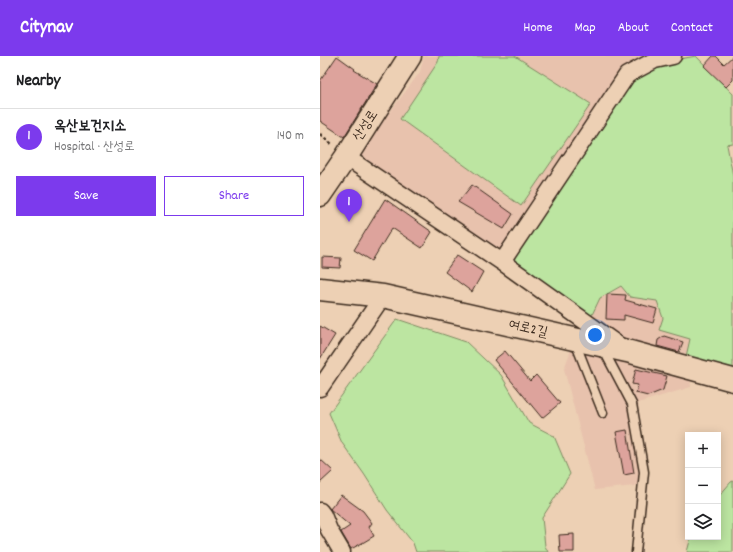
<!DOCTYPE html>
<html lang="en">
<head>
<meta charset="utf-8">
<style>
	:root { --surface:#fff; --page:#f6f6f6; --text:#202124; --muted:#757577; --line:#e0e0e0; --accent:#7c3aed }
	body { margin:0; font-family:Dekko,"Poor Story",sans-serif; background:var(--page); color:var(--text) }
	.controls { position:absolute; right:12px; bottom:12px; display:grid; overflow:hidden; border-radius:0px; box-shadow:0 2px 10px #0003 }
	.controls button { width:36px; height:36px; display:grid; place-items:center; padding:0; border:0; border-bottom:1px solid var(--line); background:var(--surface); color:var(--text); font:20px sans-serif }
	.you { position:absolute; left:275px; top:279px; width:14px; height:14px; margin:-10px; border:3px solid #fff; border-radius:50%; background:#1a73e8; box-shadow:0 0 0 6px #1a73e833 }
	.badge { display:grid; place-items:center; width:26px; height:26px; border-radius:50%; background:var(--accent); color:#fff; font-size:13px; font-weight:700 }
	.pin { position:absolute; translate:-50% -33px; filter:drop-shadow(0 1px 2px #0008) }
	.pin::after { content:''; position:absolute; top:21px; width:14px; height:12px; background:inherit; clip-path:polygon(0 0,100% 0,50% 100%) }
	.list { margin:0; padding:0; list-style:none }
	h2 { display:flex; justify-content:space-between; align-items:center; height:52px; margin:0; padding:0 16px; font-size:17px }
	h2 small { font-size:13px; font-weight:400; color:var(--muted) }
	.list li { display:grid; grid-template-columns:26px 1fr auto; gap:12px; align-items:center; box-sizing:border-box; height:56px; padding:0 16px; border-top:1px solid var(--line) }
	.list b { display:block; font-size:15px; white-space:nowrap }
	.list p { margin:0; font-size:13px; white-space:nowrap; color:var(--muted) }
	.list em { font-size:13px; font-style:normal; color:var(--muted) }
	.actions { display:flex; gap:8px; padding:12px 16px }
	.actions a { flex:1; padding:9px 0; border:1px solid var(--accent); border-radius:0px; text-align:center; font-size:14px; color:var(--accent) }
	.actions .main { background:var(--accent); color:#fff }
	.icon { flex:none; width:22px; height:22px; fill:none; stroke:currentColor; stroke-width:2; stroke-linecap:round; stroke-linejoin:round }
	.map { position:relative; flex:none; width:413px; height:496px; overflow:hidden }
	header { display:flex; align-items:center; gap:24px; box-sizing:border-box; height:56px; padding:0 20px; background:var(--accent); color:#fff }
	header strong { font-size:19px }
	nav { display:flex; gap:22px; margin-inline-start:auto; font-size:14px }
	main { display:flex }
	aside { flex:1; background:var(--surface) }
	.map>svg:first-child { display:block }
	.built { fill:#e8c2ad }
	.green { fill:#bce5a1; stroke:#7c8860 }
	.building { fill:#dda39c; stroke:#3b2a1e }
	.lines { fill:none; stroke-linecap:round; stroke-linejoin:round }
	.lane-casing { stroke:#3b2a1e; stroke-width:11 }
	.street-casing { stroke:#3b2a1e; stroke-width:19 }
	.secondary-casing { stroke:#3b2a1e; stroke-width:25 }
	.path { stroke:#3b2a1e; stroke-width:2.5; stroke-dasharray:3 3; stroke-linecap:butt }
	.lane { stroke:#edd0b4; stroke-width:8 }
	.street { stroke:#edd0b4; stroke-width:16 }
	.secondary { stroke:#edd0b4; stroke-width:22 }
	.labels { text-anchor:middle; dominant-baseline:central; stroke-width:3.5; stroke-linejoin:round; paint-order:stroke }
	.street-label { font-size:14px; fill:#3b2a1e; stroke:#edd0b4 }
</style>
</head>
<body>
<header>
<strong>Citynav</strong>
<nav><a>Home</a><a>Map</a><a>About</a><a>Contact</a></nav>
</header>
<main>
<aside>
<h2>Nearby<small></small></h2>
<ul class="list">
<li><span class="badge">1</span><div><b>옥산보건지소</b><p>Hospital · 산성로</p></div><em>140 m</em></li>
</ul>
<div class="actions"><a class="main">Save</a><a>Share</a></div>
</aside>
<div class="map">
<svg width="413" height="496" viewBox="0 0 413 496">
	<rect width="100%" height="100%" fill="#edd0b4"/>
	<filter id="ink" filterUnits="userSpaceOnUse"><feTurbulence type="fractalNoise" baseFrequency=".025" numOctaves="2"/><feDisplacementMap in="SourceGraphic" scale="8" xChannelSelector="R" yChannelSelector="G"/><feConvolveMatrix kernelMatrix="1 2 1 2 8 2 1 2 1" color-interpolation-filters="sRGB"/></filter>
	<g filter="url(#ink)">
		<path class="built" d="M 104,0 L 331,0 L 180,199 L 37,100 L 100,16 Z
			M 302,230 L 310,241 L 337,245 L 343,262 L 370,283 L 365,305 L 310,288 L 270,263 L 280,242 Z
			M 251,294 L 370,317 L 371,331 L 318,347 L 327,421 L 315,430 L 275,434 L 244,313 Z"/>
		<path class="green" d="M 119,0 L 195,0 L 271,48 L 201,150 L 80,63 L 118,6 Z
			M 376,0 L 413,38 L 413,88 L 407,89 L 413,120 L 413,317 L 365,305 L 370,283 L 339,274 L 343,262 L 337,245 L 310,241 L 301,230 L 280,242 L 270,263 L 193,203 L 312,21 L 338,7 Z
			M 77,263 L 146,286 L 181,319 L 209,367 L 234,380 L 250,418 L 222,462 L 225,490 L 228,496 L 96,496 L 93,487 L 67,454 L 44,418 L 22,387 L 9,357 Z
			M 413,425 L 413,496 L 367,496 L 371,481 L 398,481 L 398,445 L 399,440 L 411,426 Z"/>
		<path class="building" d="M 17,0 L 35,13 L 34,14 L 57,28 L 24,81 L 0,65 L 0,25 Z
			M 393,0 L 396,0 L 404,8 L 413,0 L 413,24 L 406,31 L 384,10 Z
			M 152,129 L 193,158 L 184,173 L 138,146 Z
			M 65,143 L 112,176 L 102,192 L 72,172 L 52,205 L 34,194 Z
			M 137,199 L 163,216 L 152,236 L 125,216 Z
			M 2,201 L 21,202 L 20,212 L 2,211 Z
			M 287,238 L 306,239 L 305,244 L 337,253 L 333,267 L 304,259 L 304,264 L 286,263 Z
			M 0,270 L 15,279 L 0,303 Z
			M 344,280 L 363,286 L 359,296 L 337,290 L 338,284 Z
			M 185,295 L 210,325 L 216,319 L 240,347 L 222,362 L 174,304 Z
			M 316,313 L 347,320 L 343,334 L 328,340 L 316,337 L 318,329 L 312,328 Z
			M 307,374 L 314,417 L 304,419 L 296,376 Z
			M 0,403 L 13,415 L 0,427 Z
			M 21,439 L 43,455 L 52,467 L 49,471 L 54,480 L 44,486 L 31,493 L 21,476 L 30,470 L 10,453 Z
			M 254,478 L 254,496 L 240,496 L 239,479 Z"/>
		<g class="lines">
			<g class="lane-casing">
				<path id="lane" d="M 255,286 L 283,357
					M 283,293 L 312,348 L 324,416 L 316,496"/>
			</g>
			<g class="street-casing">
				<path id="street" d="M 26,101 L 182,206 L 301,291
					M 182,206 L 307,19 L 335,4 L 353,0
					M 0,332 L 63,240
					M 0,455 L 3,459 L 9,474 L 22,496"/>
			</g>
			<g class="secondary-casing">
				<path id="secondary" d="M 0,139 L 26,101 L 90,0
					M 0,233 L 63,240 L 307,295 L 413,324"/>
			</g>
			<path class="path" d="M 0,78 L 13,89"/>
			<use href="#lane" class="lane"/>
			<use href="#street" class="street"/>
			<use href="#secondary" class="secondary"/>
		</g>
	</g>
	<g class="labels">
		<g class="street-label">
			<text transform="translate(46 70) rotate(-57)">산성로</text>
			<text transform="translate(208 273) rotate(13)">여로2길</text>
		</g>
	</g>
</svg>
<div class="controls">
<button>+</button>
<button>−</button>
<button><svg class="icon" aria-label="layers" viewBox="0 0 24 24"><path d="M12 4l9 5-9 5-9-5zM3 14l9 5 9-5"/></svg></button>
</div>
<div class="you"></div>
<div class="pin badge" style="left:29px;top:166px">1</div>
</div>
</main>
</body>
</html>
